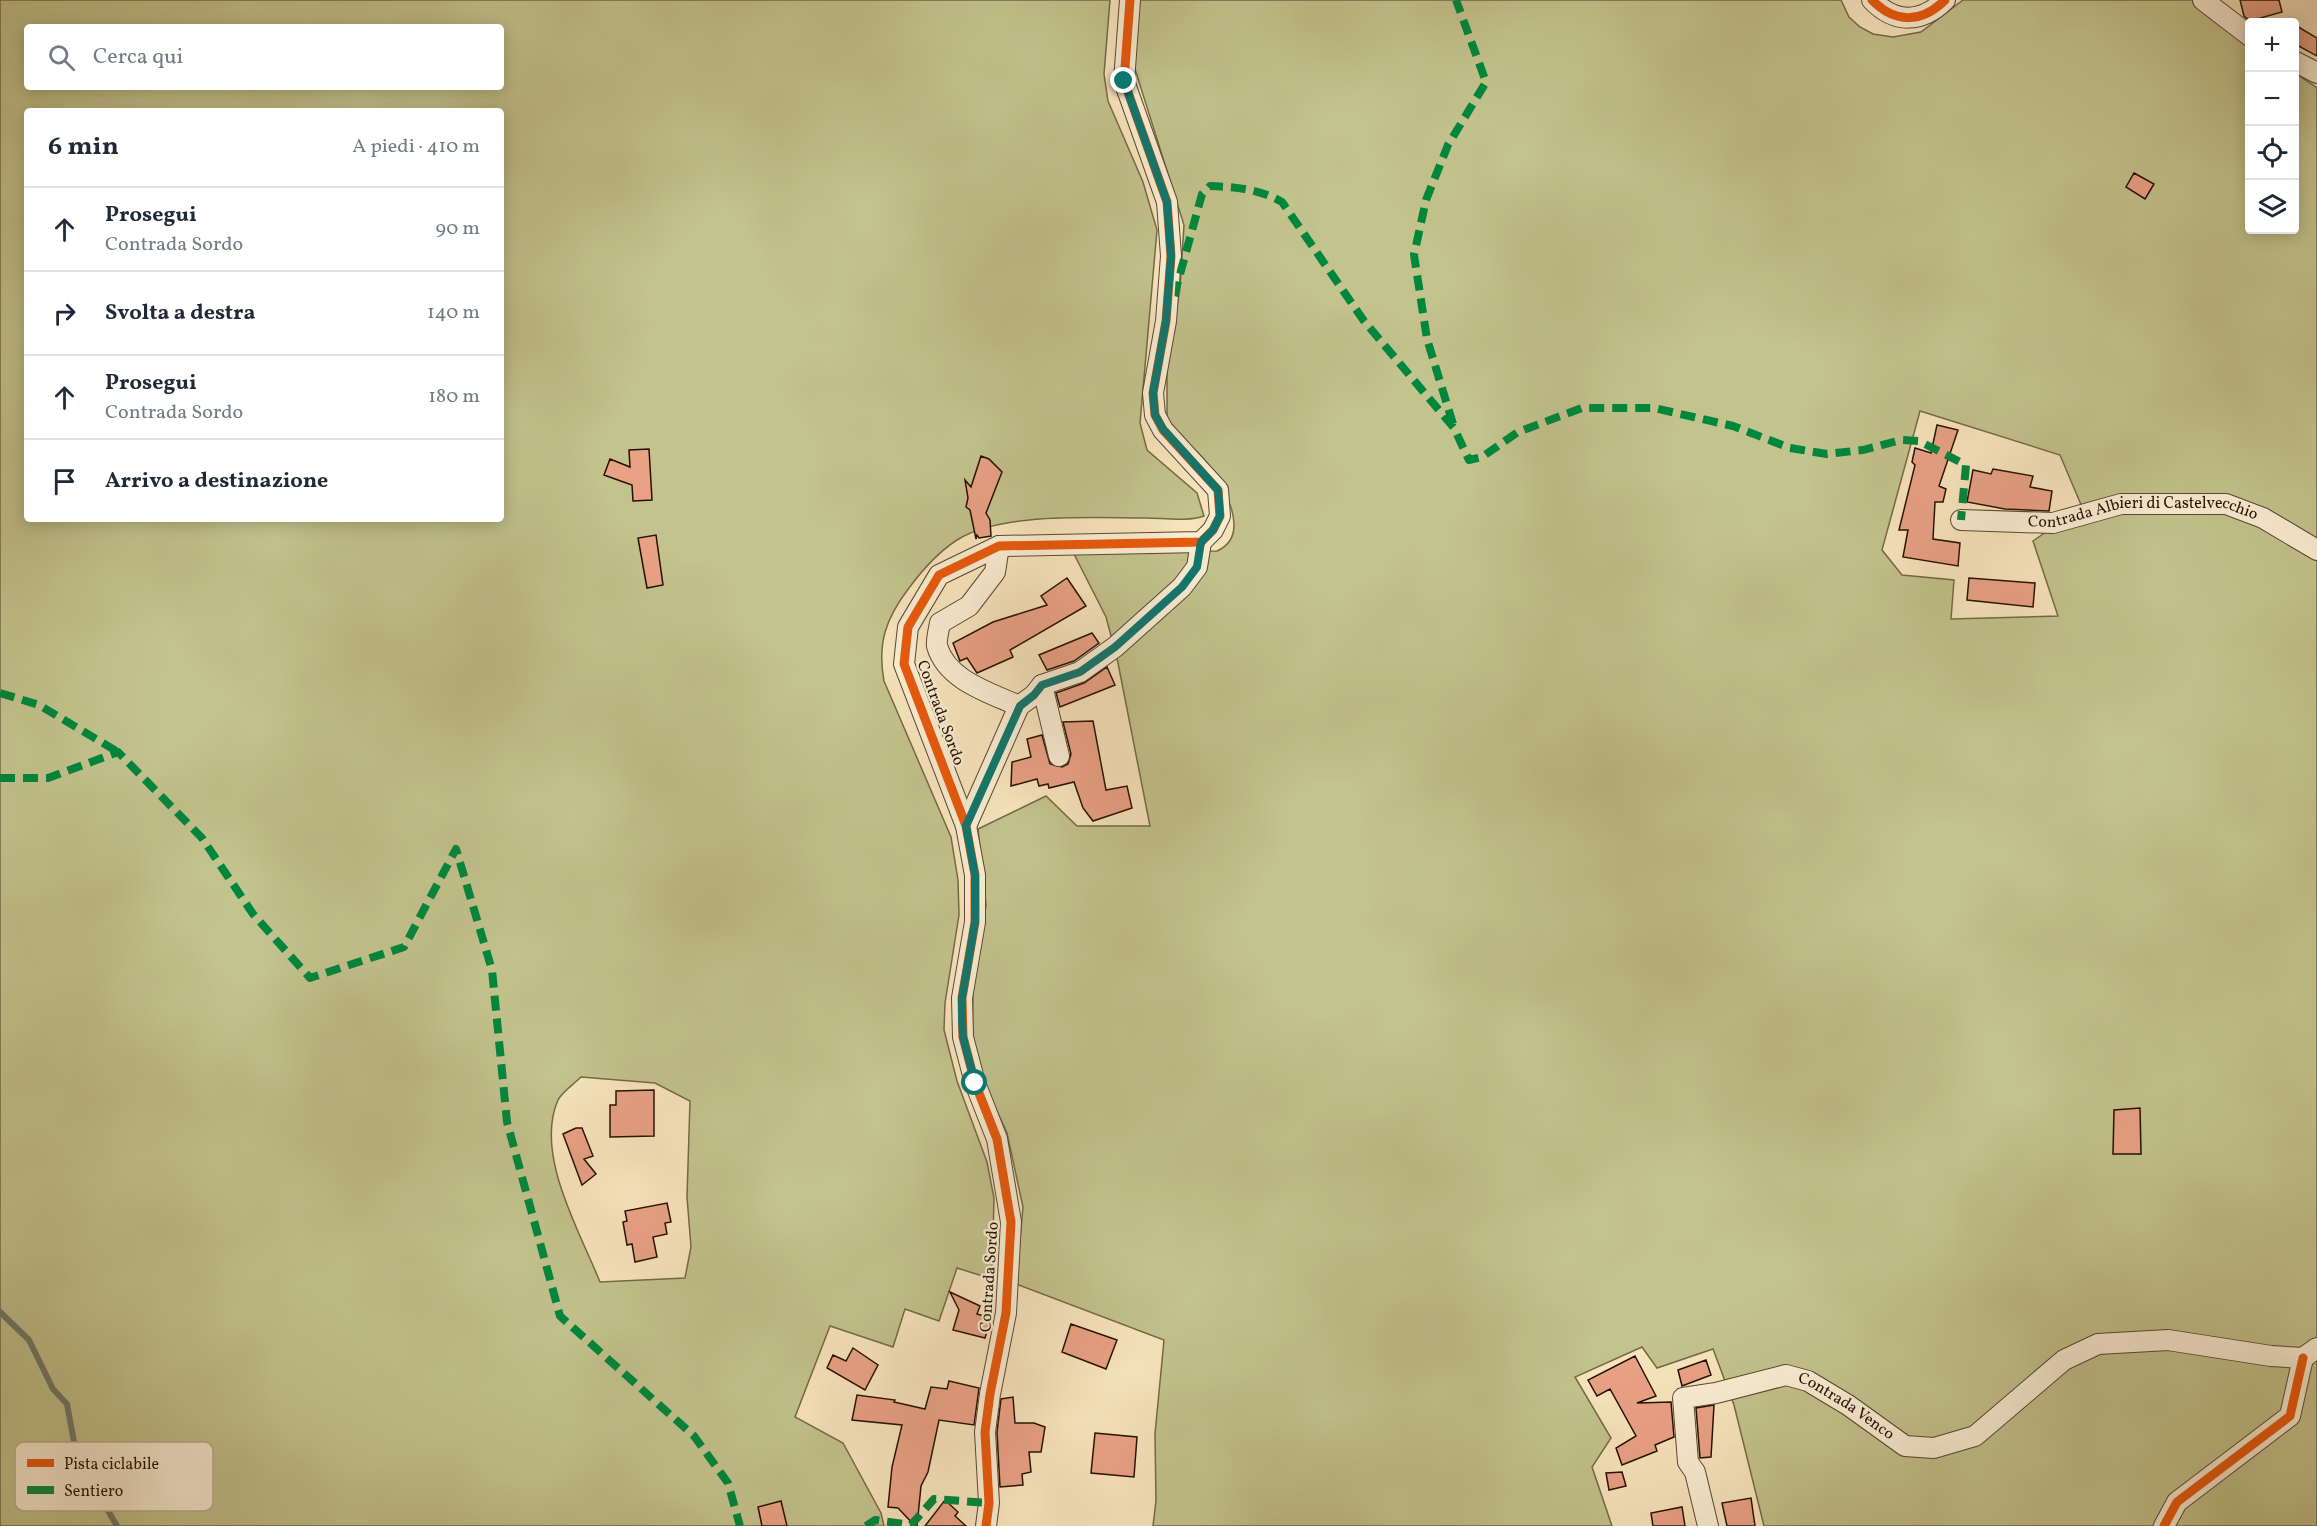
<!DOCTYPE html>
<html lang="it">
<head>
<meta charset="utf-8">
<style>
	:root { --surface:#fff; --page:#f6f6f7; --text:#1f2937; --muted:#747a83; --line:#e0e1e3 }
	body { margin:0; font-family:Vollkorn,serif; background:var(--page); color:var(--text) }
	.controls { position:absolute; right:18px; top:18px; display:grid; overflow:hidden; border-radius:6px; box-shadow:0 3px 15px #0003 }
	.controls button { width:54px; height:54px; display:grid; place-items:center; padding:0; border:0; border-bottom:2px solid var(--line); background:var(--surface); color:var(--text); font:30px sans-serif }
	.stop { position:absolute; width:18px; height:18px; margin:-14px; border:4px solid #0f766e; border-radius:50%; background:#fff }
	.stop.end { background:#0f766e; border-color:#fff; box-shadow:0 2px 6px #0008 }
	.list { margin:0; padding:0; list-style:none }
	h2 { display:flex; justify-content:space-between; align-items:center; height:78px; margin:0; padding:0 24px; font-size:26px }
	h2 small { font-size:20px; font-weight:400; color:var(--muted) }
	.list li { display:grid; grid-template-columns:39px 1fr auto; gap:18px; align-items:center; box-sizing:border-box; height:84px; padding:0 24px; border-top:2px solid var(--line) }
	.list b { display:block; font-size:22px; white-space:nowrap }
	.list p { margin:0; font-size:20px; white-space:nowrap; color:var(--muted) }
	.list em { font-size:20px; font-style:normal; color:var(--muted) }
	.icon { flex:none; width:33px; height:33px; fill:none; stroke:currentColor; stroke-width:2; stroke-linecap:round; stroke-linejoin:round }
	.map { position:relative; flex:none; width:2317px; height:1526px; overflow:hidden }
	.search { position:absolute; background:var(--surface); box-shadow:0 3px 15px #0003; left:24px; top:24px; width:480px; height:66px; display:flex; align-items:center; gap:15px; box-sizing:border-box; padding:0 21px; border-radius:6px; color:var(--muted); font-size:22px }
	.panel { position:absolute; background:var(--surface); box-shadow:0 3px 15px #0003; left:24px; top:108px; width:480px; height:414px; border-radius:6px }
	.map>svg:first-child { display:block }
	.green { fill:#c3c38d; stroke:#746a47; stroke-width:1.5; fill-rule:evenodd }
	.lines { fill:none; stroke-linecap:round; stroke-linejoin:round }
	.stream { stroke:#6d796a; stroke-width:6 }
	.building { fill:#eaa286; stroke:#251101; stroke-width:1.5 }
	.minor-casing { stroke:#5a4630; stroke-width:22 }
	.minor { stroke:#faeed4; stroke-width:20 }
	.quiet { stroke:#00873e; stroke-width:8; stroke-dasharray:15 8; stroke-linecap:butt }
	.cycleway-casing { stroke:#faeed4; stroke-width:13 }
	.cycleway { stroke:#e8590c; stroke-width:9 }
	.route { stroke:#0f766e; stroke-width:8 }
	.labels { text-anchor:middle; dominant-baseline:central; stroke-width:4.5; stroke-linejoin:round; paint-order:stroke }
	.street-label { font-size:16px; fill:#251101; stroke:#faeed4 }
	.key { fill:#faeed4; stroke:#baac95; stroke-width:1.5 }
	.key-label { font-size:16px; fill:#251101 }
</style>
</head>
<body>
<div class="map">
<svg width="2317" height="1526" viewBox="0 0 2317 1526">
	<rect width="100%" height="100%" fill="#f8e5bd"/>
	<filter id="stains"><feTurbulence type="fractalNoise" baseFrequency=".00333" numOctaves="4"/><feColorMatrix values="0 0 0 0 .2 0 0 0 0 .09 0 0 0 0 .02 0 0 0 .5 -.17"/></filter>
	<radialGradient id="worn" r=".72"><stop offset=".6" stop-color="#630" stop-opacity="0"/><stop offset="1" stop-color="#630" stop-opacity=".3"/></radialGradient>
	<path class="green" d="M 0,0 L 1110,0 L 1104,74 L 1108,101 L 1143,182 L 1157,230 L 1140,423 L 1147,450 L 1197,493 L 1204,516 C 1189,522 1162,518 1145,518 C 1094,518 1001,512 957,540 C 937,553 923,569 909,588 C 886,618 877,643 884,681 L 951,837 L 958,880 L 959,915 L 945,1003 L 944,1030 L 957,1081 L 987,1162 L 994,1198 L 992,1279 L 957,1268 L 939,1321 L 905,1309 L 893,1347 L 830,1326 L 795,1417 L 843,1443 L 881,1513 L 884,1526 L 0,1526 ZM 27,27 L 501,27 L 501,87 L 27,87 ZM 27,111 L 501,111 L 501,519 L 27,519 ZM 581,1077 L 655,1083 L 690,1101 L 687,1197 L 691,1247 L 685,1278 L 600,1282 C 580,1232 534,1154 558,1100 C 562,1092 574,1084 581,1077 Z
		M 1136,0 L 1841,0 L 1849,17 L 1860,27 L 1873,34 L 1893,37 L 1921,32 L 1963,0 L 2192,0 L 2249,44 L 2250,230 L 2294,230 L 2295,73 L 2317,88 L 2317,1526 L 1764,1526 L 1734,1405 L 1713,1349 L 1657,1368 L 1642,1347 L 1575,1377 L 1611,1438 L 1592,1467 L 1612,1526 L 1153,1526 L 1156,1501 L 1155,1434 L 1164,1340 L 1016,1284 L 1023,1207 L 1007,1133 L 972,1057 L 973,991 L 986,905 L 978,829 L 1046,796 L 1077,826 L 1150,826 L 1117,658 L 1106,617 L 1073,552 L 1217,551 C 1253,535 1223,484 1207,463 C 1196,449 1180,437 1167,424 L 1167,371 L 1180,288 L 1184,225 L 1134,66 ZM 1920,411 L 2060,455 L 2082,507 L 2033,541 L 2058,616 L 1951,619 L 1954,580 L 1902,575 L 1882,550 Z"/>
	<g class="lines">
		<path class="stream" d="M 0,1312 L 29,1340 L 53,1389 L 67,1404 L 77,1458 L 117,1526"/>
	</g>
	<path class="building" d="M 2240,0 L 2279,0 L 2282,12 L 2250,21 L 2244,16 Z
		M 2295,25 L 2317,38 L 2317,56 L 2295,44 Z
		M 2134,173 L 2154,184 L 2145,199 L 2126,187 Z
		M 1937,425 L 1958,430 L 1939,486 L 1946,489 L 1943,502 L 1935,502 L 1933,539 L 1960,543 L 1958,566 L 1903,557 L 1908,530 L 1899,530 L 1915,465 L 1912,462 L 1915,448 L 1931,453 Z
		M 649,449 L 652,500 L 633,501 L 632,485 L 604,475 L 610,459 L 630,467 L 629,450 Z
		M 981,456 L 989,459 L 1002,472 L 986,513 L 990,520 L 991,536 L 979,538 L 977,535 L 976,539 L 970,510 L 966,507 L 968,498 L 965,480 L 971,487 Z
		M 1993,469 L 2033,476 L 2030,487 L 2052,491 L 2049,511 L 2005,509 L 1967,502 L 1973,470 L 1991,474 Z
		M 656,535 L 663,585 L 647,588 L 638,538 Z
		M 1067,578 L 1086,606 L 1010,650 L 1013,657 L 977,673 L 967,658 L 960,661 L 953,643 L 993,622 L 1047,605 L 1041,596 Z
		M 1969,578 L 2035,583 L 2033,607 L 1967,600 Z
		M 1092,633 L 1099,643 L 1074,661 L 1047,670 L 1039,655 Z
		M 1107,667 L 1115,685 L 1060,707 L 1056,693 L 1084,683 Z
		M 1093,721 L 1106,790 L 1127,786 L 1132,808 L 1093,821 L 1083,808 L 1074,782 L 1049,788 L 1048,784 L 1039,786 L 1037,779 L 1011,786 L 1012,762 L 1031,757 L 1027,739 L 1042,735 L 1050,764 L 1062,767 L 1068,764 L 1071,754 L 1063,722 Z
		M 654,1090 L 654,1136 L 610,1137 L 610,1105 L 616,1105 L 616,1091 Z
		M 2140,1108 L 2141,1154 L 2113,1154 L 2114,1110 Z
		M 576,1128 L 582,1128 L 593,1156 L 584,1159 L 596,1174 L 582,1185 L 563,1134 Z
		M 667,1203 L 671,1222 L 665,1223 L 667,1234 L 653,1237 L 657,1257 L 635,1262 L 632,1244 L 627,1245 L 623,1222 L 627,1221 L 625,1211 Z
		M 950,1292 L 980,1306 L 977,1314 L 991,1318 L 985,1338 L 953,1330 L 959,1310 Z
		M 1071,1324 L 1117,1340 L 1106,1369 L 1062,1352 Z
		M 853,1348 L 878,1365 L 865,1390 L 827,1368 L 833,1355 L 846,1361 Z
		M 1635,1356 L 1656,1396 L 1637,1403 L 1671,1402 L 1674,1437 L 1655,1445 L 1657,1451 L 1622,1465 L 1616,1448 L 1636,1436 L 1610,1389 L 1597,1396 L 1588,1380 Z
		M 1706,1360 L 1711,1375 L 1682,1386 L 1678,1370 Z
		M 949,1381 L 979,1388 L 974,1425 L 939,1420 L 928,1472 L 921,1486 L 917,1526 L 915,1526 L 898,1508 L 888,1507 L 892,1467 L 902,1425 L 852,1420 L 857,1395 L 895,1400 L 894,1402 L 925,1409 L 931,1387 L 947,1389 Z
		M 1013,1397 L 1015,1423 L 1034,1423 L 1045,1427 L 1041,1452 L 1029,1452 L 1031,1472 L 1022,1474 L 1023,1485 L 1000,1487 L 997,1432 L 1001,1399 Z
		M 1714,1405 L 1711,1457 L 1700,1458 L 1696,1408 Z
		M 1095,1433 L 1137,1437 L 1134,1477 L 1091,1473 Z
		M 1622,1472 L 1626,1486 L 1609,1490 L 1606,1473 Z
		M 1751,1498 L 1755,1526 L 1727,1526 L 1722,1503 Z
		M 945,1500 L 958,1512 L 955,1516 L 966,1526 L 925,1526 Z
		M 781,1501 L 787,1526 L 762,1526 L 758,1507 Z
		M 1682,1507 L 1685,1526 L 1653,1526 L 1651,1513 Z"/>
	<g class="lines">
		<g class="minor-casing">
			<g id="minor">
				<path d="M 1872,0 C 1895,24 1922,23 1945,0"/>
				<path d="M 2203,0 L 2250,36"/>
				<path d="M 2294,61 L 2317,73"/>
				<path id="s1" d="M 1961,520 L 2053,523 L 2121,504 L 2226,504 L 2263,518 L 2317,550"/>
				<path d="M 999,546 L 995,572 L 969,606 L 940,623 C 939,629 936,640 937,646 C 947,681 991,693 1019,706"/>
				<path d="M 1042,685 L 1059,756"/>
				<path d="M 966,826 L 1019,706 L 1034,695 L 1042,685 L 1080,672 L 1115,647 L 1182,587 L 1197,567 L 1201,542"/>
				<path d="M 986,1526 L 989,1503 L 985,1432 L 990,1394 L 1006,1313 L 1011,1222 L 997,1139 L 975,1083 L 963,1037 L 962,998 L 975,922 L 975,875 L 966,826 L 904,664 L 908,627 L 939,575 L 999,546 L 1201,542 L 1213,530 L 1220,516 L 1218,490 L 1163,430 L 1155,415 L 1153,393 L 1166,321 L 1171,256 L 1167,202 L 1124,81 L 1130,0"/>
				<path id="s2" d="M 1708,1526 L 1695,1472 L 1688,1462 L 1683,1398 L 1716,1393 L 1786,1375 L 1808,1381 L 1848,1405 L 1905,1446 L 1934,1448 L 1975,1436 L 2064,1360 L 2098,1344 L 2168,1340 L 2271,1356 L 2303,1358 L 2317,1348"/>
				<path d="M 2164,1526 L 2177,1502 L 2290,1416 L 2303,1358"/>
			</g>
		</g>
		<use href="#minor" class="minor"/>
		<path class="quiet" d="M 1174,296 L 1202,194 L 1210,186 C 1236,187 1259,189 1282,202 L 1364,321 L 1454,428 L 1469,460 L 1482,457 L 1518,432 L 1582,408 L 1654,408 L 1733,426 L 1790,448 L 1827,454 L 1863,450 L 1901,440 L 1919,441 L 1966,465 L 1961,520
			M 1453,424 L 1427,339 L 1414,255 L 1426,200 L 1448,145 L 1486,82 L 1456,0
			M 0,693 L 39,705 L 118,752
			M 0,778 L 48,778 L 118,752 L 202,838 L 253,914 L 310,978 L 404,947 L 456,849 L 492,970 L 507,1122 L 560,1316 L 694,1436 L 728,1483 L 740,1526
			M 866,1526 L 875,1520 L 911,1525 L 934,1499 L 989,1503"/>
		<g class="cycleway-casing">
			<path id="cycleway" d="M 1872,0 C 1895,24 1922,23 1945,0
				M 986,1526 L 989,1503 L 985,1432 L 990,1394 L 1006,1313 L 1011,1222 L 997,1139 L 975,1083 L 963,1037 L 962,998 L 975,922 L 975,875 L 966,826 L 904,664 L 908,627 L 939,575 L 999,546 L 1201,542 L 1213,530 L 1220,516 L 1218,490 L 1163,430 L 1155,415 L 1153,393 L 1166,321 L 1171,256 L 1167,202 L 1124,81 L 1130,0
				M 2164,1526 L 2177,1502 L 2290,1416 L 2303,1358"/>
		</g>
		<use href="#cycleway" class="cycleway"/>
	</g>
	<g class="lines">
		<path class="route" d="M 975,1083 L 963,1037 L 962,1020 L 962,998 L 975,922 L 975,875 L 966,826 L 1020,706 L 1034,695 L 1042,685 L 1080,672 L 1115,647 L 1182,587 L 1197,567 L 1201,542 L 1213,530 L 1220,516 L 1218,490 L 1163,429 L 1155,415 L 1153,393 L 1166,321 L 1171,256 L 1167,202 L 1124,81"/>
	</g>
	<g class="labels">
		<g class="street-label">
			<text stroke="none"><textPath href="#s1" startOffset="184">Contrada Albieri di Castelvecchio</textPath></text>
			<text transform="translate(940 713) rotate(70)">Contrada Sordo</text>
			<text transform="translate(990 1277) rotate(-86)">Contrada Sordo</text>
			<text stroke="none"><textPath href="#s2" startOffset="306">Contrada Venco</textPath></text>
		</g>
	</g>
	<rect x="15" y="1442" width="198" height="69" rx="9" class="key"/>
	<rect x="27" y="1459" width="27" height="8" fill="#e8590c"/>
	<rect x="27" y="1486" width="27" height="8" fill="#00873e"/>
	<g class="key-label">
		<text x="64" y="1469">Pista ciclabile</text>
		<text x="64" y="1496">Sentiero</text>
	</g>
	<rect width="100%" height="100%" filter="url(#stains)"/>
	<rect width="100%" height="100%" fill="url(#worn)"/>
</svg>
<div class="controls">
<button>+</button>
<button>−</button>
<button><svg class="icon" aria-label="locate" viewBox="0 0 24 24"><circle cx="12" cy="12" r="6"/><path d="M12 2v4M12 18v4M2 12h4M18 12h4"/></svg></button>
<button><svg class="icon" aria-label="layers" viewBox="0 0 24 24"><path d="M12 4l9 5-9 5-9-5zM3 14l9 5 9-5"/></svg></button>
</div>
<div class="stop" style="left:975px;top:1083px"></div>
<div class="stop end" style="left:1124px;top:81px"></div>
<div class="search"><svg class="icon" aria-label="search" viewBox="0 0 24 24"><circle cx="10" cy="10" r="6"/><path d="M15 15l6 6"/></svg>Cerca qui</div>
<section class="panel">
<h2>6 min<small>A piedi · 410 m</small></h2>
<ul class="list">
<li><svg class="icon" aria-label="ahead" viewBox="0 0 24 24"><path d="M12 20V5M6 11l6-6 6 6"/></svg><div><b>Prosegui</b><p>Contrada Sordo</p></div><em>90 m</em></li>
<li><svg class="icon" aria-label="right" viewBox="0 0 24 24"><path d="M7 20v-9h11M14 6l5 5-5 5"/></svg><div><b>Svolta a destra</b></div><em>140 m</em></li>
<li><svg class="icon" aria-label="ahead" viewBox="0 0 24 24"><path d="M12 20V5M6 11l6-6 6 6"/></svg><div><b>Prosegui</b><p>Contrada Sordo</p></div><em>180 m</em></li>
<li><svg class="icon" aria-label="arrive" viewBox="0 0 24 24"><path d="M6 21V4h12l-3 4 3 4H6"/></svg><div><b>Arrivo a destinazione</b></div></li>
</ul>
</section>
</div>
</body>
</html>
